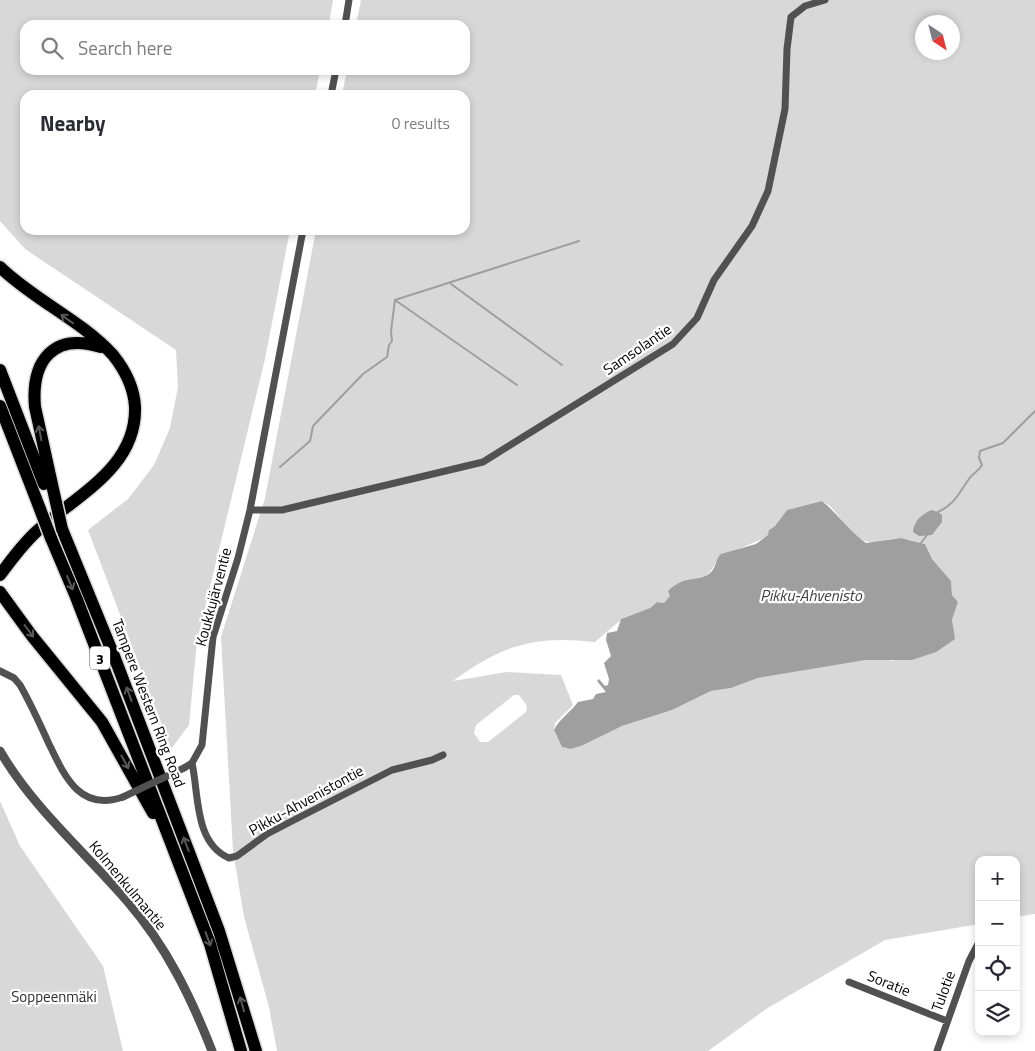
<!DOCTYPE html>
<html lang="en">
<head>
<meta charset="utf-8">
<style>
	:root { --surface:#fff; --page:#f2f2f3; --text:#2b2b33; --muted:#7c7c81; --line:#e1e1e2 }
	body { margin:0; font-family:"Titillium Web",sans-serif; background:var(--page); color:var(--text) }
	.controls { position:absolute; right:15px; bottom:15px; display:grid; overflow:hidden; border-radius:10px; box-shadow:0 2px 8px #0003 }
	.controls button { width:45px; height:45px; display:grid; place-items:center; padding:0; border:0; border-bottom:1px solid var(--line); background:var(--surface); color:var(--text); font:25px sans-serif }
	.compass { position:absolute; left:915px; top:15px; width:45px; height:45px; border-radius:50%; background:var(--surface); box-shadow:0 2px 8px #0003; rotate:145deg }
	.list { margin:0; padding:0; list-style:none }
	h2 { display:flex; justify-content:space-between; align-items:center; height:65px; margin:0; padding:0 20px; font-size:21px }
	h2 small { font-size:16px; font-weight:400; color:var(--muted) }
	.icon { flex:none; width:28px; height:28px; fill:none; stroke:currentColor; stroke-width:2; stroke-linecap:round; stroke-linejoin:round }
	.map { position:relative; flex:none; width:1035px; height:1051px; overflow:hidden }
	.search { position:absolute; background:var(--surface); box-shadow:0 2px 8px #0003; left:20px; top:20px; width:450px; height:55px; display:flex; align-items:center; gap:12px; box-sizing:border-box; padding:0 18px; border-radius:15px; color:var(--muted); font-size:19px }
	.panel { position:absolute; background:var(--surface); box-shadow:0 2px 8px #0003; left:20px; top:90px; width:450px; height:145px; border-radius:15px }
	.map>svg:first-child { display:block }
	.green { fill:#d8d8d8; fill-rule:evenodd }
	.water { fill:#9f9f9f }
	.lines { fill:none; stroke-linecap:round; stroke-linejoin:round }
	.stream { stroke:#9f9f9f; stroke-width:2 }
	.motorway-casing { stroke:#dbdbdb; stroke-width:15 }
	.minor { stroke:#515151; stroke-width:7 }
	.tertiary { stroke:#515151; stroke-width:9 }
	.motorway { stroke:#000; stroke-width:12 }
	.motorway-bridge-casing { stroke:#dbdbdb; stroke-width:15; stroke-linecap:butt }
	.minor-bridge { stroke:#515151; stroke-width:7 }
	.motorway-bridge { stroke:#000; stroke-width:12 }
	.oneway { stroke:#595959 }
	.labels { text-anchor:middle; dominant-baseline:central; stroke-width:4.5; stroke-linejoin:round; paint-order:stroke }
	.shield { fill:#fff; stroke:#4c4c4c; stroke-width:1 }
	.shield-label { font-size:14px; font-weight:bold; fill:#000 }
	.street-label { font-size:15px; fill:#000; stroke:#fff }
	.park-label { font-size:15px; fill:#2f2f2f; stroke:#fff }
	.water-label { font-size:16px; font-style:italic; fill:#404040; stroke:#fff }
</style>
</head>
<body>
<div class="map">
<svg width="1035" height="1051" viewBox="0 0 1035 1051">
	<rect width="100%" height="100%" fill="#fff"/>
	<path class="green" d="M 0,0 L 333,0 L 329,25 L 25,25 L 25,70 L 320,70 L 315,95 L 25,95 L 25,230 L 290,230 L 265,359 L 197,641 L 189,725 L 171,749 L 88,530 L 128,499 L 154,465 L 170,428 L 178,387 L 176,350 L 25,249 L 0,221 Z
		M 361,0 L 1035,0 L 1035,914 L 1016,917 L 1016,860 L 979,860 L 979,924 L 885,940 L 766,1009 L 708,1051 L 277,1051 L 269,1007 L 244,917 L 233,851 L 221,637 L 265,498 L 316,230 L 465,230 L 465,95 L 342,95 L 347,70 L 465,70 L 465,25 L 356,25 ZM 922,22 L 952,22 L 952,52 L 922,52 ZM 822,501 C 838,508 844,530 860,539 C 872,545 878,541 890,539 C 902,537 915,541 925,544 L 932,559 L 951,581 L 952,595 L 958,602 L 952,620 L 953,634 L 892,661 L 884,658 L 866,660 L 758,678 L 731,688 L 711,691 L 672,710 L 622,726 L 570,749 L 562,747 L 554,730 L 555,723 L 573,705 L 561,675 L 507,672 L 453,681 C 502,645 535,635 595,642 L 623,618 L 650,608 L 657,602 L 664,603 C 675,590 691,585 705,576 C 712,572 713,566 717,561 C 726,552 755,544 769,535 L 769,530 L 775,526 L 787,510 ZM 514,695 L 519,695 L 527,706 L 526,712 L 488,742 L 480,742 L 474,733 L 476,725 Z
		M 0,801 L 20,846 L 103,966 L 123,1051 L 0,1051 Z"/>
	<path class="water" d="M 822,501 C 836,512 849,531 866,543 L 901,538 L 925,544 L 932,559 L 951,581 L 952,595 L 958,602 L 952,620 L 955,639 L 936,652 L 912,660 L 866,660 L 758,678 L 731,688 L 711,691 L 672,710 L 622,726 L 581,746 L 570,749 L 562,747 L 554,730 C 559,719 571,712 578,702 L 593,699 L 596,694 L 606,692 L 597,681 L 599,679 L 605,686 L 608,685 L 609,679 L 604,663 L 611,656 L 606,640 L 607,633 L 617,631 L 621,619 L 650,608 L 657,602 L 664,603 L 670,596 L 668,591 C 686,574 695,583 709,574 C 717,568 715,559 721,554 L 756,544 L 768,535 L 769,530 L 775,526 L 787,510 Z
		M 931,510 L 938,512 L 942,515 L 942,522 L 932,535 L 919,536 L 913,532 C 914,521 921,515 931,510 Z"/>
	<g class="lines">
		<path class="stream" d="M 451,284 L 562,365
			M 395,300 L 579,241
			M 395,300 L 517,385
			M 280,467 L 310,441 L 313,426 L 363,374 L 387,357 L 389,345 L 392,341 L 391,331 L 395,300
			M 938,512 C 955,504 959,493 969,479 C 973,473 978,472 982,465 L 979,458 L 980,451 L 1003,443 L 1035,411
			M 921,543 L 927,535"/>
		<g class="motorway-casing">
			<path id="motorway" d="M 0,267 C 34,300 81,320 113,355 C 125,370 134,388 135,407 C 137,468 75,496 36,532 C 22,545 11,560 0,575
				M 0,370 L 44,484
				M 0,406 L 40,509
				M 55,498 L 35,407 C 31,361 53,332 101,347
				M 62,529 L 114,656 L 219,931 L 256,1051
				M 51,538 L 76,597 L 210,944 L 241,1051
				M 0,592 L 32,636 L 102,722 L 153,813"/>
		</g>
		<path class="minor" d="M 345,25 L 349,0
			M 331,95 L 336,70
			M 250,510 L 282,510 L 483,462 L 673,344 L 697,318 L 714,280 L 752,226 L 768,191 L 785,109 L 787,49 L 791,17 L 805,6 L 825,0
			M 0,671 L 14,678 L 20,685 C 31,704 40,724 49,744 C 65,777 80,812 123,797
			M 192,763 C 199,794 194,843 229,858 L 237,856 L 267,834 L 294,820 L 392,770 L 432,760 L 443,755
			M 184,768 L 192,763 L 202,745 L 213,637 L 238,558 L 250,510 L 303,230
			M 849,982 L 947,1021
			M 937,1051 L 969,961 L 979,942"/>
		<path class="tertiary" d="M 0,751 C 33,808 85,852 128,902 C 166,946 191,997 212,1051"/>
		<use href="#motorway" class="motorway"/>
		<g class="motorway-bridge-casing">
			<path id="motorway-bridge" d="M 55,498 L 62,529
				M 40,509 L 51,538"/>
		</g>
		<path class="minor-bridge" d="M 123,797 L 184,768"/>
		<use href="#motorway-bridge" class="motorway-bridge"/>
	</g>
	<defs><path id="oneway-shaft" d="M-6 0H5M1.5-3L5.5 0L1.5 3" fill="none" stroke-width="1.6" stroke-linecap="round" stroke-linejoin="round" transform="scale(1.25)"/></defs>
	<g class="oneway">
		<use href="#oneway-shaft" transform="translate(67 319) rotate(-145)"/>
		<use href="#oneway-shaft" transform="translate(40 433) rotate(-101)"/>
		<use href="#oneway-shaft" transform="translate(70 583) rotate(67)"/>
		<use href="#oneway-shaft" transform="translate(29 631) rotate(53)"/>
		<use href="#oneway-shaft" transform="translate(129 694) rotate(-110)"/>
		<use href="#oneway-shaft" transform="translate(125 762) rotate(61)"/>
		<use href="#oneway-shaft" transform="translate(186 844) rotate(-111)"/>
		<use href="#oneway-shaft" transform="translate(208 939) rotate(70)"/>
		<use href="#oneway-shaft" transform="translate(242 1004) rotate(-106)"/>
	</g>
	<g class="labels">
		<rect class="shield" x="90" y="646.5" width="20" height="23" rx="4"/>
		<g class="shield-label">
			<text x="100" y="658">3</text>
		</g>
		<g class="street-label">
			<text transform="translate(637 349) rotate(-34)">Samsolantie</text>
			<text transform="translate(213 597) rotate(-75)">Koukkujärventie</text>
			<text transform="translate(149 703) rotate(69)">Tampere Western Ring Road</text>
			<text transform="translate(306 800) rotate(-29)">Pikku-Ahvenistontie</text>
			<text transform="translate(128 885) rotate(50)">Kolmenkulmantie</text>
			<text transform="translate(889 983) rotate(22)">Soratie</text>
			<text transform="translate(943 991) rotate(-70)">Tulotie</text>
		</g>
		<g class="park-label">
			<text x="54" y="996">Soppeenmäki</text>
		</g>
		<g class="water-label">
			<text x="811" y="595">Pikku-Ahvenisto</text>
		</g>
	</g>
</svg>
<div class="controls">
<button>+</button>
<button>−</button>
<button><svg class="icon" aria-label="locate" viewBox="0 0 24 24"><circle cx="12" cy="12" r="6"/><path d="M12 2v4M12 18v4M2 12h4M18 12h4"/></svg></button>
<button><svg class="icon" aria-label="layers" viewBox="0 0 24 24"><path d="M12 4l9 5-9 5-9-5zM3 14l9 5 9-5"/></svg></button>
</div>
<svg class="compass" viewBox="-18 -18 36 36"><path d="M0-13l5 13h-10z" fill="#e53935"/><path d="M0 13l5-13h-10z" fill="#7c7c81"/></svg>
<div class="search"><svg class="icon" aria-label="search" viewBox="0 0 24 24"><circle cx="10" cy="10" r="6"/><path d="M15 15l6 6"/></svg>Search here</div>
<section class="panel">
<h2>Nearby<small>0 results</small></h2>
<ul class="list">
</ul>
</section>
</div>
</body>
</html>
